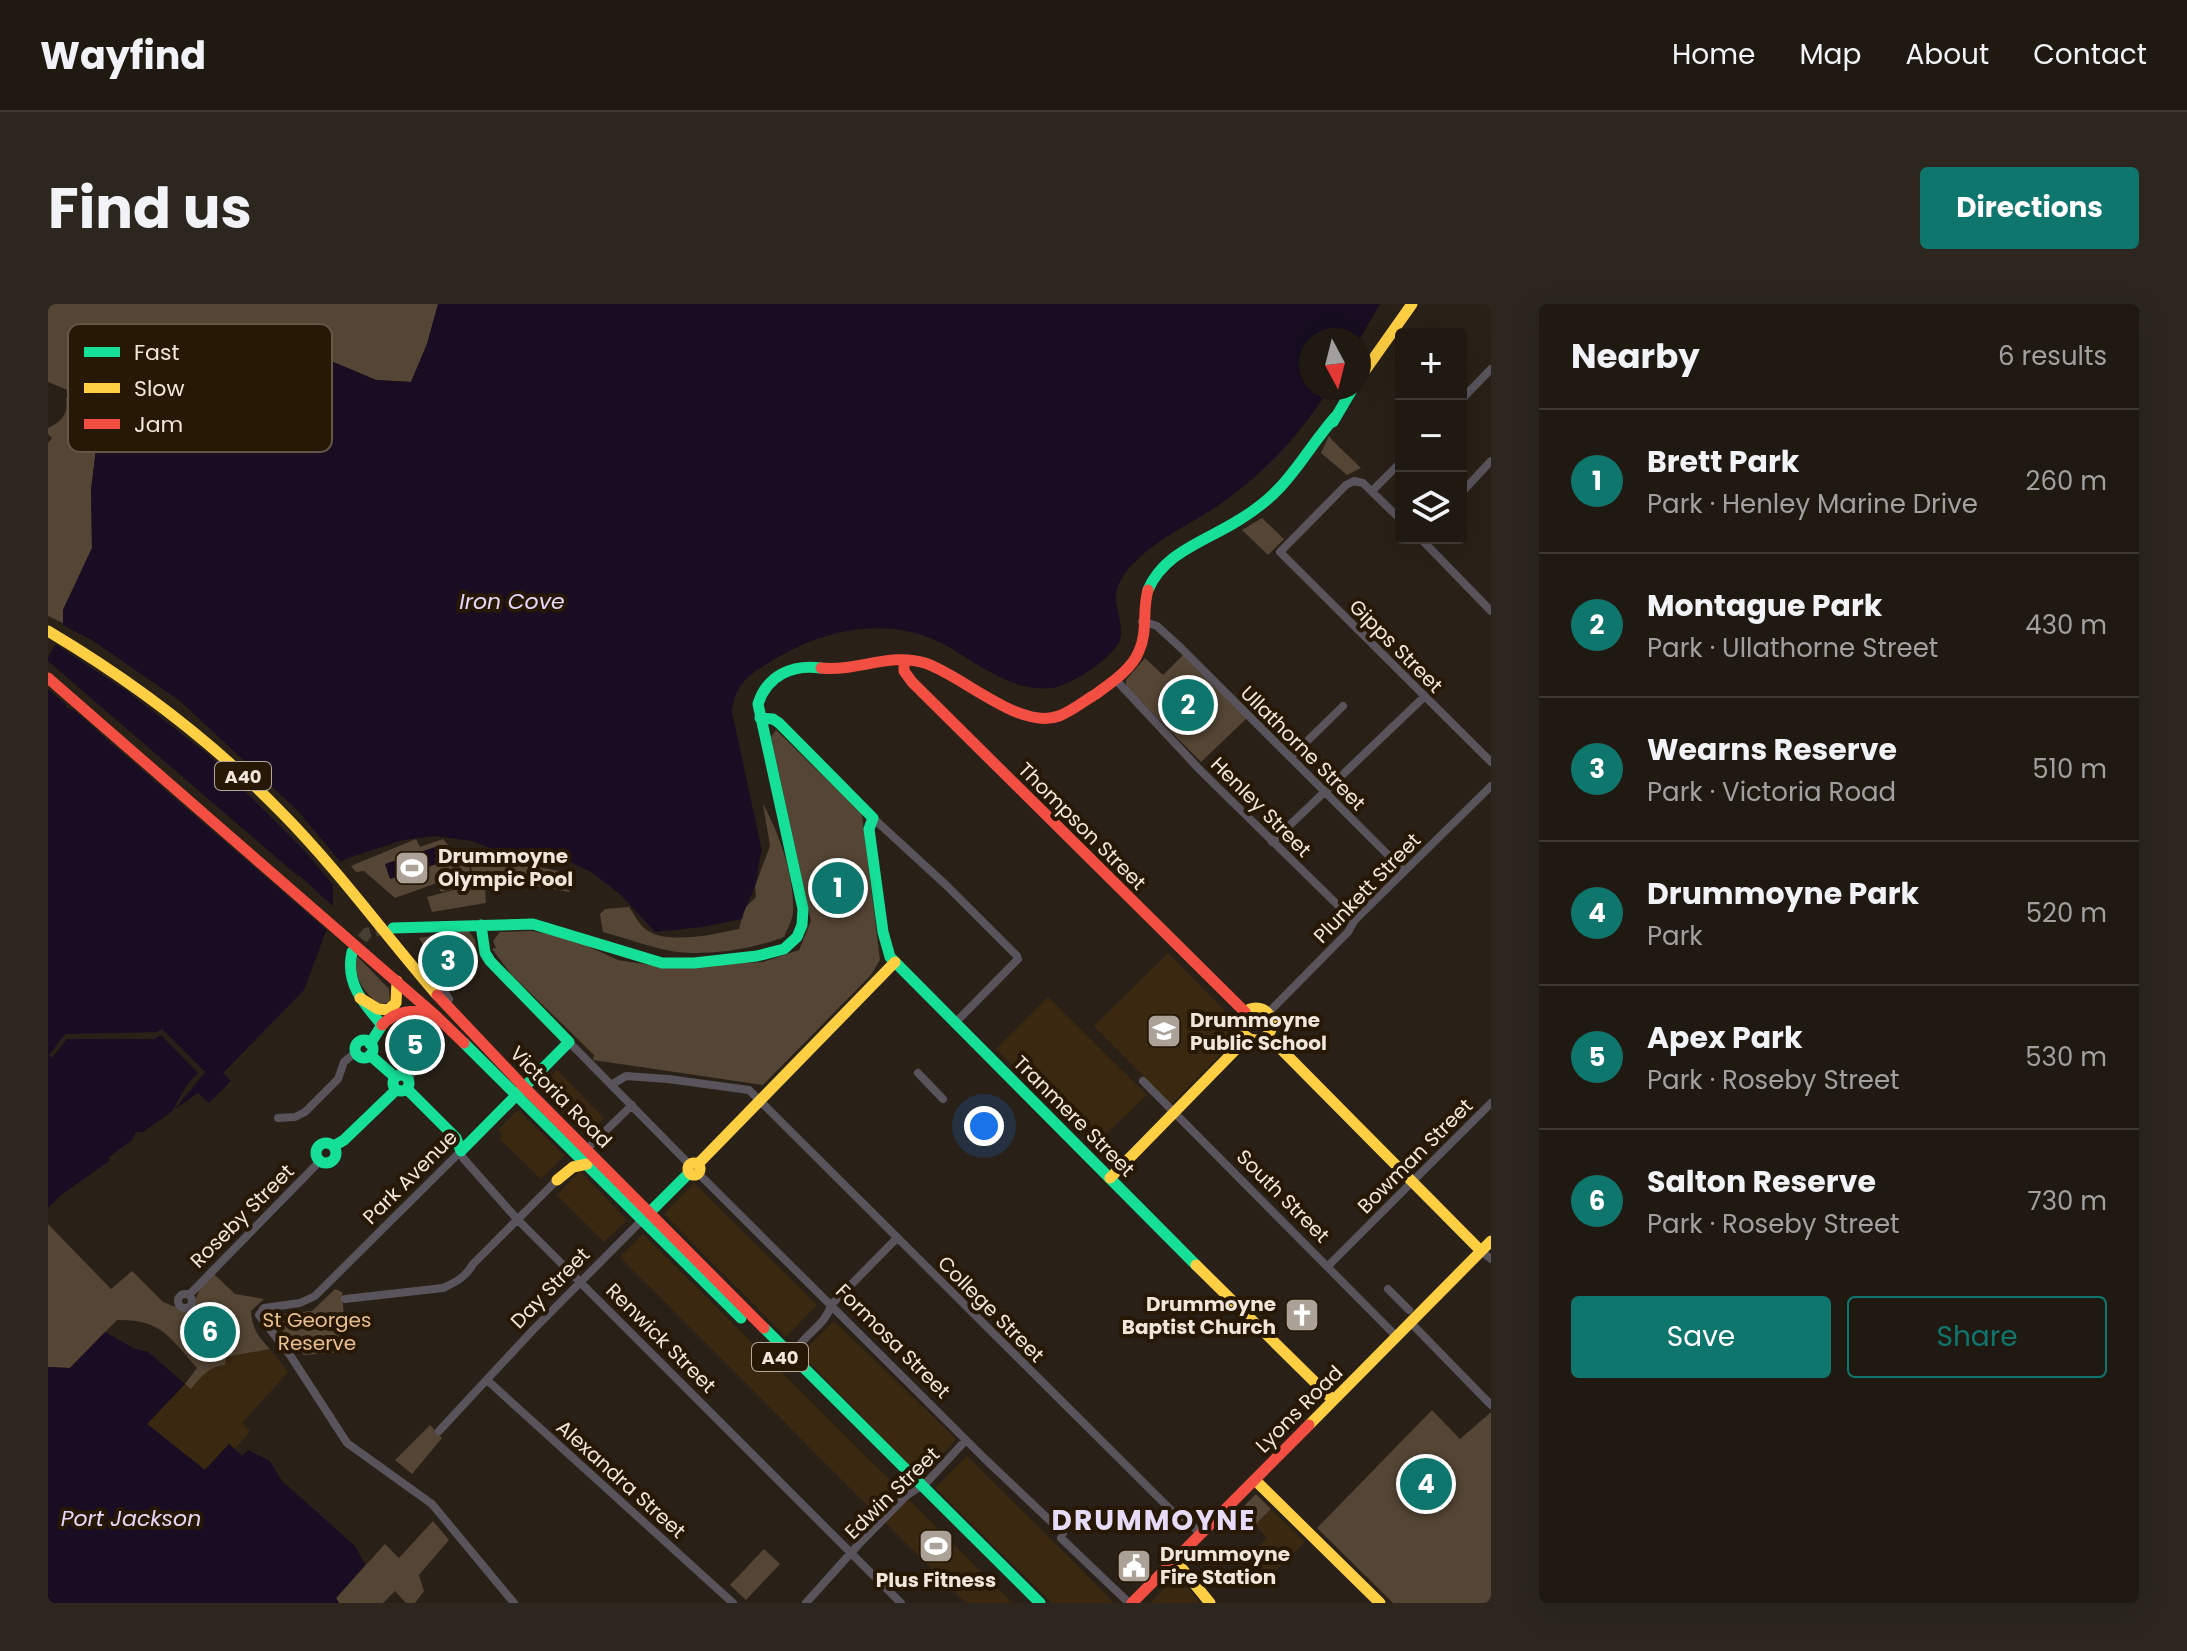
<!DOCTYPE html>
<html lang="en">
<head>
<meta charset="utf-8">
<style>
	:root { --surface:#1f1911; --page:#2c261f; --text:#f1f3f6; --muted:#a1a09f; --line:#3c3831; --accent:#0f766e }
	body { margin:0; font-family:Poppins,sans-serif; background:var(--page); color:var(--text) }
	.controls { position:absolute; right:24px; top:24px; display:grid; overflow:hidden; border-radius:8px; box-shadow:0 8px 32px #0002 }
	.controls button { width:72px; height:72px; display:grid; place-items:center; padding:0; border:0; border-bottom:2px solid var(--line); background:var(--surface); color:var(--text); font:40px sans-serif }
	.compass { position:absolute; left:1251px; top:24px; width:72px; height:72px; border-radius:50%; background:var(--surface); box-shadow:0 8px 32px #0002; rotate:173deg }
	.you { position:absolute; left:936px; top:822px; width:28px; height:28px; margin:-20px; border:6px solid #fff; border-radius:50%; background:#1a73e8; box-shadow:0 0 0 12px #1a73e833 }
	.badge { display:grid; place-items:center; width:52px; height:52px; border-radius:50%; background:var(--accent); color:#fff; font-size:26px; font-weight:700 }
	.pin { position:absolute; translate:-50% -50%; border:4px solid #fff; box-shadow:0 2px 8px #0006 }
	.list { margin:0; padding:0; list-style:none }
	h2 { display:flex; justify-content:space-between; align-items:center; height:104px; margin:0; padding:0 32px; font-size:34px }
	h2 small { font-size:26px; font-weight:400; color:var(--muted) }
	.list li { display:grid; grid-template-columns:52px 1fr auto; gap:24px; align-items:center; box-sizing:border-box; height:144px; padding:0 32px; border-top:2px solid var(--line) }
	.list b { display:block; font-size:30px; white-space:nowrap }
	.list p { margin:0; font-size:26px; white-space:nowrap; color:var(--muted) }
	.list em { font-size:26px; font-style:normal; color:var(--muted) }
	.actions { display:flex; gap:16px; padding:24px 32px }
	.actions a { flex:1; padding:18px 0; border:2px solid var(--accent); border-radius:8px; text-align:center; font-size:28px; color:var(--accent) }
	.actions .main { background:var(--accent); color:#fff }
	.icon { flex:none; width:44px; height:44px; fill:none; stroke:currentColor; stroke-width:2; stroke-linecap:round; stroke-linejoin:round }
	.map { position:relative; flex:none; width:1443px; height:1299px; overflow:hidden; border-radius:8px }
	header { display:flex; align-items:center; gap:48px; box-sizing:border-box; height:112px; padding:0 40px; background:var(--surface); border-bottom:2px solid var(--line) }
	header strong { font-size:38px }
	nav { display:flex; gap:44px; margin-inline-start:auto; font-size:28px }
	.intro { display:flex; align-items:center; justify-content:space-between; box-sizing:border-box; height:192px; padding:0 48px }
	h1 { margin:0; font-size:56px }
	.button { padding:20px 36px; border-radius:8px; background:var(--accent); color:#fff; font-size:28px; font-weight:700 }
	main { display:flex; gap:48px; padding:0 48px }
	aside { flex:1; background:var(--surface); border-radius:8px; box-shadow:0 8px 32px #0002 }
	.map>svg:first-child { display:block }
	.built { fill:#3a2811 }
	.green { fill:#544534 }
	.water { fill:#180d22 }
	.pier { fill:#292117 }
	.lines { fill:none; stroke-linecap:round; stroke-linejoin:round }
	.secondary-tunnel { stroke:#473f34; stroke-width:11; stroke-dasharray:11 5.5; stroke-linecap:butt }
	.street { stroke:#59545c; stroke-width:8 }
	.fast { stroke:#16e098; stroke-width:11 }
	.slow { stroke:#ffcf43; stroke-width:11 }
	.jam { stroke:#f24e42; stroke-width:11 }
	.labels { text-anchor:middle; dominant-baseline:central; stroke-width:8; stroke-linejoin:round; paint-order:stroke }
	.shield { fill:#271806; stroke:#b4a89a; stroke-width:2 }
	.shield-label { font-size:18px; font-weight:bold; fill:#f1e6da }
	.street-label { font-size:20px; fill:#f1e6da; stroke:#271806 }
	.poi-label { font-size:20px; font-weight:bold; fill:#f1e6da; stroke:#271806; text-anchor:start }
	.park-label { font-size:20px; fill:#eac090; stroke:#271806 }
	.water-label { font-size:22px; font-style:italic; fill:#e4d7f9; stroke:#271806 }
	.district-label { font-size:28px; font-weight:bold; letter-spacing:2px; fill:#e6dcf8; stroke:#271806 }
	.key { fill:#271806; stroke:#645646; stroke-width:2 }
	.key-label { font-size:22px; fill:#f1e6da }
</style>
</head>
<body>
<header>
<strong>Wayfind</strong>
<nav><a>Home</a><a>Map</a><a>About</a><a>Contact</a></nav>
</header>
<div class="intro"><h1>Find us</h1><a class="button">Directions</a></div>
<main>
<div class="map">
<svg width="1443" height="1299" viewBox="0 0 1443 1299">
	<rect width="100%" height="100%" fill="#292117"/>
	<path class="built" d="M 1120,649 L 1181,711 L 1180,743 L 1123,800 L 1046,722 Z
		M 1000,693 L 1099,791 L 1046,842 L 948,745 Z
		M 509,766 L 556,814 L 537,832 L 491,784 Z
		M 470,806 L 517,852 L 493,875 L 452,835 L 455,831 L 450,826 Z
		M 532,867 L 579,916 L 556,938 L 509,891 Z
		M 646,879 L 769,1001 L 738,1033 L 616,910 Z
		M 595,930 L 853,1187 L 829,1211 L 572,953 Z
		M 786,1017 L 908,1135 L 877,1170 L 869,1170 L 753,1050 Z
		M 222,1045 L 240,1068 L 194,1119 L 202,1127 L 187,1145 L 181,1140 L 157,1166 L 99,1120 L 137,1080 L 143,1084 L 158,1067 L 178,1053 Z
		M 919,1152 L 1027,1259 L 1066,1299 L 1004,1299 L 887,1184 Z
		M 860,1195 L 965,1299 L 918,1299 L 837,1218 Z
		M 1223,1205 L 1257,1238 L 1222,1272 L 1202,1251 L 1219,1234 L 1207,1221 Z
		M 1129,1271 L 1152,1299 L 1102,1299 Z"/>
	<path class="green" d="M 0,0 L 390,0 L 379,40 L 363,78 L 328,76 L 283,57 L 208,41 L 147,49 L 49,137 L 43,186 L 44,244 L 15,306 L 15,319 L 0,312 L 0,139 L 4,134 L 0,130 L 0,124 C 13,118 21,110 18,95 L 22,87 L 0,78 Z
		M 1281,132 L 1285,137 L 1313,164 L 1299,171 L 1273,149 Z
		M 1214,214 L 1236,235 L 1220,251 L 1194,226 Z
		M 1135,351 L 1199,414 L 1153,458 L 1078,382 L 1078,376 L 1097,354 L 1115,371 Z
		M 728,426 L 814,510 L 832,656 L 823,671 L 715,781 L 545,756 L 546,751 L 463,670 L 444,645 L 448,644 L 445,637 L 452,628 L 484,627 L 522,634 L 570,656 L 615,663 L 715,658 L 751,646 L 763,617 L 723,433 Z
		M 715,500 C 732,531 747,574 745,609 C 744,617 739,626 736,633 C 705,645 657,653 623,647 C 601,643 578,634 555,628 L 552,610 L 557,605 L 581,603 C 586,610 590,619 596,624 C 616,642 667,630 691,625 L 696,605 L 708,593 L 707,582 L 722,542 Z
		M 368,535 L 372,543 L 395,535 L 417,562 L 421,563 L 426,579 L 393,588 L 389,579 L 347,594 L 316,567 L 308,568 L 303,562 Z
		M 419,550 L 527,570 L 521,588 L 436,572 L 438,599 L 384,608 L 379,593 L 428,580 Z
		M 420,626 L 427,636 L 429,651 L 421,653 L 396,678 L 371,634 Z
		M 309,652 L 341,685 L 342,698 L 331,701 C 315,686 305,675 309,652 Z
		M 355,714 L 367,714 L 387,731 L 368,750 L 343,727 Z
		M 0,920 L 63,985 L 84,967 L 115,998 L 138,1007 C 150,1001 146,995 152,985 C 155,980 162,975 166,970 L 187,990 L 216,995 L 203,1007 C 204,1024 210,1033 222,1045 L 178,1053 L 177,1061 C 160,1063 154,1072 143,1085 L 137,1080 L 149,1064 C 122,1034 114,1015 69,1016 L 22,1064 L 0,1063 Z
		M 287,985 L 294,988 L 299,1048 L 256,1051 L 220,1011 L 264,1007 Z
		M 1384,1106 L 1412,1135 L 1443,1108 L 1443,1299 L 1345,1299 L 1269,1224 Z
		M 382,1121 L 394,1134 L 364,1170 L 347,1156 Z
		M 1208,1190 L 1223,1205 L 1207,1221 L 1192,1206 Z
		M 385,1217 L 401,1236 L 371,1271 L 376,1287 L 367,1299 L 358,1299 L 347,1287 L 335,1299 L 291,1299 L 288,1294 L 337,1240 L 351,1254 Z
		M 716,1245 L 732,1260 L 698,1296 L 682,1281 Z"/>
	<path class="water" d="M 390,0 L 1332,0 L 1311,36 L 1263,36 L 1263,84 L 1282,84 C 1251,131 1221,165 1175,198 C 1142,222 1104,235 1078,268 C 1058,295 1074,304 1073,331 C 1072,351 1022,382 1004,384 C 964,388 932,361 899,342 C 846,312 783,323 732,352 C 707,367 687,376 684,408 L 714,547 C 709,559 711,570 707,582 C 703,593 697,603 694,615 L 654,623 L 607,628 L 572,590 L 543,568 L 522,558 L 495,554 L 473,556 L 424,537 L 387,532 L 355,536 L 300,554 L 292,558 L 285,569 L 285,608 L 256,686 L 175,769 L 183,777 L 161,799 L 150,789 L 95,828 L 88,828 L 84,836 L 61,853 L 61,857 L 12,892 L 0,904 L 0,353 L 15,328 L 15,306 L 44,244 L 43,186 L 49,137 L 71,99 L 94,75 L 120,59 L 147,49 L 208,41 L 235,43 L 283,57 L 328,76 L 363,78 L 379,40 Z
		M 390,542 L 395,558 L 342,575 L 337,560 Z
		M 57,1028 L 85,1044 L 100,1048 L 137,1080 L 99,1120 L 157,1166 L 181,1140 L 194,1152 L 200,1146 L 222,1157 L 234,1177 L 307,1242 L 317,1261 L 288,1294 L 291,1299 L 0,1299 L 0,1063 L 22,1064 Z"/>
	<path class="pier" d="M 11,319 L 44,336 L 132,397 L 250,507 L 295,561 L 290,566 L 290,587 L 255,545 L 162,452 L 80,388 L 4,338 L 11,327 Z
		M 0,357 L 250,572 L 252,572 L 289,606 L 281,628 L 108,478 L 105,478 L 106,476 L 64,440 L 62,441 L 62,438 L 27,407 L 18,403 L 19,401 L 0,385 Z
		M 114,725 L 157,768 L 122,811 L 139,781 L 150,769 L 113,731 L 107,735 L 19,735 L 4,754 L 1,751 L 17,730 L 109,728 Z"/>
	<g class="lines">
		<path class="secondary-tunnel" d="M 304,648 L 319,629 L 340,624"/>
		<path class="street" d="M 1413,96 L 1443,65
			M 1324,187 L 1353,158
			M 1413,189 L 1443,157
			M 1353,216 L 1315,179 L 1306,177 L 1298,181 L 1232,248 L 1443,458
			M 1372,234 L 1443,307
			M 1094,317 L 1109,322 L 1133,344 L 1356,567
			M 1067,375 L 1153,467 L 1306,617
			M 1243,453 L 1295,402
			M 825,514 L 898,581 L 969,652
			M 1224,538 L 1376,393
			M 389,675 L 401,695
			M 1220,709 L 1300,628 L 1306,617 L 1443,482
			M 908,718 L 970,655
			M 521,738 L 641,860
			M 870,769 L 895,795
			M 360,774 L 390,743
			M 1095,777 L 1348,1032
			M 563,781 L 578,772 L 620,775 L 701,786 L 1134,1217 L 1140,1218 L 1153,1230
			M 230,814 L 247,813 L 257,808 L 290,775 L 296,758 L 308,748
			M 539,845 L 584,801
			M 650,869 L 936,1154 L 1015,1229
			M 1433,947 L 1443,955
			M 1280,962 L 1443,799
			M 1340,985 L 1361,1006
			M130 997a7 7 0 1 1 14 0a7 7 0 1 1-14 0Z
			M 141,991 L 272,857
			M 297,995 L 395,984 C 408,978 418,973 425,960 L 509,876
			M 1362,1018 L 1443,1101
			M 744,1054 C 752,1032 778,1022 783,1001 L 849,934
			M 439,1076 L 685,1299
			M 391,1127 L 485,1026 L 596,914
			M 1013,1234 L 1081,1299
			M 466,1299 L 384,1200 L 299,1139 L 242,1051 L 211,1011 L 216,1004 L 252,999 L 267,992 L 413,847 L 415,854 L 469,915 L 853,1299
			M 758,1299 L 810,1241 L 858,1192 L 879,1178 L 918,1136"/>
		<path class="fast" d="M 1285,118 L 1305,84
			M 1100,286 C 1116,248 1158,237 1191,216 C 1242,185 1251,155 1287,113
			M 712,414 L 725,415 L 731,419 L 825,514 L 821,525 L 835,628 L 842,653 L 1148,961
			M 345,624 L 485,620 L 614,659 L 646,659 L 709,652 L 736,645 L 749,633 L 754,621 L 755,605 L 710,400 C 719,371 745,360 773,364
			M 304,648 C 297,679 315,699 334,721 L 322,740
			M307 745a9 9 0 1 1 18 0a9 9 0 1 1-18 0Z
			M 416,739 L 693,1014
			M 322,751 L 347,773
			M345 779a8 8 0 1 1 16 0a8 8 0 1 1-16 0Z
			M 359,785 L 408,834 L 413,847 L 521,738 L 442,657 L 437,649 L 433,621
			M268 849a10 10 0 1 1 20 0a10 10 0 1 1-20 0Z
			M 286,842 L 296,836 L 348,786
			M 602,908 L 641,869
			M 716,1024 L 992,1299"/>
		<path class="slow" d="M 1311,75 L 1364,0
			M 0,327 C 86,378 165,438 235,510 C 291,567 337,631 389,691
			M 312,694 L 330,705 L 340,706 L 348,699 L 349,677
			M1192 720a16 16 0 1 1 32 0a16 16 0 1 1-32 0Z
			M 1220,732 L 1433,947
			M640 865a6 6 0 1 1 12 0a6 6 0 1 1-12 0Z
			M 650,860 L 847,658
			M 1062,874 L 1199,734
			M 509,876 L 525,863 L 539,860
			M 1148,961 L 1285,1096
			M 1261,1121 L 1443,937
			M 1207,1176 L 1332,1299
			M 1127,1256 L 1162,1299"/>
		<path class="jam" d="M 856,356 L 856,367 L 864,378 L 1197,708
			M 773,364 C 808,368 842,348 877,359 C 914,371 972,427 1011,412 C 1024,407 1036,397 1048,390 C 1063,379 1084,365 1091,347 C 1100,328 1094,306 1100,286
			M 0,374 L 388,712 L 416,739
			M 389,691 L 475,782 L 716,1024
			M 334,721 C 349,706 364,705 384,711
			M 1084,1299 L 1261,1121"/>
	</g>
	<defs>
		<g id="stadium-square" transform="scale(1.8)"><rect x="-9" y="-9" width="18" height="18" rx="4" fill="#aba196" stroke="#271806"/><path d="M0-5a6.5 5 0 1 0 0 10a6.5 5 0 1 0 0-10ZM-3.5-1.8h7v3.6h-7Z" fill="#fff"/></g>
		<g id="school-square" transform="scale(1.8)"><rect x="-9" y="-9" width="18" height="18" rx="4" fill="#aba196" stroke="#271806"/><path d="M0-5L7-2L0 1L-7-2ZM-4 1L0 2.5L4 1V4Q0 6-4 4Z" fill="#fff"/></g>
		<g id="church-square" transform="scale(1.8)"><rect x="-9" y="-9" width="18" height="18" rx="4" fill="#aba196" stroke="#271806"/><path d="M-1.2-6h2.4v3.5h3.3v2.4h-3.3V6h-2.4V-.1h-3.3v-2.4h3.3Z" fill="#fff"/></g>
		<g id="civic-square" transform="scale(1.8)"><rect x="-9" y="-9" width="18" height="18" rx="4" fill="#aba196" stroke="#271806"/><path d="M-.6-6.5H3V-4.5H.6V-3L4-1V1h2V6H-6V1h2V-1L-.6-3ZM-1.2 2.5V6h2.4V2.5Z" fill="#fff"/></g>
	</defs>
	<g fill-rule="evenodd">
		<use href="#stadium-square" x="364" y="564"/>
		<use href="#school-square" x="1116" y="727"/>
		<use href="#church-square" x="1254" y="1011"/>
		<use href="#stadium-square" x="888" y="1242"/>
		<use href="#civic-square" x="1086" y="1262"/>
	</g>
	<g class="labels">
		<g class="shield">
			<rect x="167" y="458" width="56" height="28" rx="6"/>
			<rect x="704" y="1039" width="56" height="28" rx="6"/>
		</g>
		<g class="shield-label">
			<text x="195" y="472">A40</text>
			<text x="732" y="1053">A40</text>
		</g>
		<g class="street-label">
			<text transform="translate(1348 342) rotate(45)">Gipps Street</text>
			<text transform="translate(1255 444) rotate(45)">Ullathorne Street</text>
			<text transform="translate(1213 503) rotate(45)">Henley Street</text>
			<text transform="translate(1034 522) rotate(45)">Thompson Street</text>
			<text transform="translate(1319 584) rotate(-46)">Plunkett Street</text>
			<text transform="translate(513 793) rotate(45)">Victoria Road</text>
			<text transform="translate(1026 812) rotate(45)">Tranmere Street</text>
			<text transform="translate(1367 852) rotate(-45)">Bowman Street</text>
			<text transform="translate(362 873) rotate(-45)">Park Avenue</text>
			<text transform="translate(1235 892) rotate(45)">South Street</text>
			<text transform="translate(194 912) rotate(-45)">Roseby Street</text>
			<text transform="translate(502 984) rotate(-46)">Day Street</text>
			<text transform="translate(943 1005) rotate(45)">College Street</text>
			<text transform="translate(613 1034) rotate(45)">Renwick Street</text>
			<text transform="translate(845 1037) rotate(45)">Formosa Street</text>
			<text transform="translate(1251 1105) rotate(-45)">Lyons Road</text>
			<text transform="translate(573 1175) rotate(42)">Alexandra Street</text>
			<text transform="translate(844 1189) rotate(-44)">Edwin Street</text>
		</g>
		<g class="poi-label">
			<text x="390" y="552">Drummoyne<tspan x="390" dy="23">Olympic Pool</tspan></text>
			<text x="1142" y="716">Drummoyne<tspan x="1142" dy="23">Public School</tspan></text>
			<text x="1228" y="1000" text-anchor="end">Drummoyne<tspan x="1228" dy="23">Baptist Church</tspan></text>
			<text x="1112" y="1250">Drummoyne<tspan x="1112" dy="23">Fire Station</tspan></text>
			<text x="888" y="1276" text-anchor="middle">Plus Fitness</text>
		</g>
		<g class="park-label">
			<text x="269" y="1016">St Georges<tspan x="269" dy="23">Reserve</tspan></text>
		</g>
		<g class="water-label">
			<text x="464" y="297">Iron Cove</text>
			<text x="83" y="1214">Port Jackson</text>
		</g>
		<g class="district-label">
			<text x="1106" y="1216">DRUMMOYNE</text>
		</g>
	</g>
	<rect x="20" y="20" width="264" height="128" rx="12" class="key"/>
	<rect x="36" y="43" width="36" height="10" fill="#16e098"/>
	<rect x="36" y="79" width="36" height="10" fill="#ffcf43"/>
	<rect x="36" y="115" width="36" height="10" fill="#f24e42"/>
	<g class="key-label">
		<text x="86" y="56">Fast</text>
		<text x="86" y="92">Slow</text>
		<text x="86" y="128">Jam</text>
	</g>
</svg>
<div class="controls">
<button>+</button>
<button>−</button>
<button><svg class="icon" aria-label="layers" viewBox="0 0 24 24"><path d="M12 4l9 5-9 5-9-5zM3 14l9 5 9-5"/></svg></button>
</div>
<svg class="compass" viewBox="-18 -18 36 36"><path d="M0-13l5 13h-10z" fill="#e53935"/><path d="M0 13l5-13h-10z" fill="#a1a09f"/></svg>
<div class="you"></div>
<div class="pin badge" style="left:790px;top:584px">1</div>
<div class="pin badge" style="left:1140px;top:401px">2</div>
<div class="pin badge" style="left:400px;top:657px">3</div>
<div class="pin badge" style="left:1378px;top:1180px">4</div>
<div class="pin badge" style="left:367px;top:741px">5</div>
<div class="pin badge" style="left:162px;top:1028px">6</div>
</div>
<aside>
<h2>Nearby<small>6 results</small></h2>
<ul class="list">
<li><span class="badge">1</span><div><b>Brett Park</b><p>Park · Henley Marine Drive</p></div><em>260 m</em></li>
<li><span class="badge">2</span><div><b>Montague Park</b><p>Park · Ullathorne Street</p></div><em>430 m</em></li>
<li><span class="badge">3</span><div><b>Wearns Reserve</b><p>Park · Victoria Road</p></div><em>510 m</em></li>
<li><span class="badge">4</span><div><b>Drummoyne Park</b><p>Park</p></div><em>520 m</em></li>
<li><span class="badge">5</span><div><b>Apex Park</b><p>Park · Roseby Street</p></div><em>530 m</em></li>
<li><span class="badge">6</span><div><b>Salton Reserve</b><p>Park · Roseby Street</p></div><em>730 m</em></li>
</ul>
<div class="actions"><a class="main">Save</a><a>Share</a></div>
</aside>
</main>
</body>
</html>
